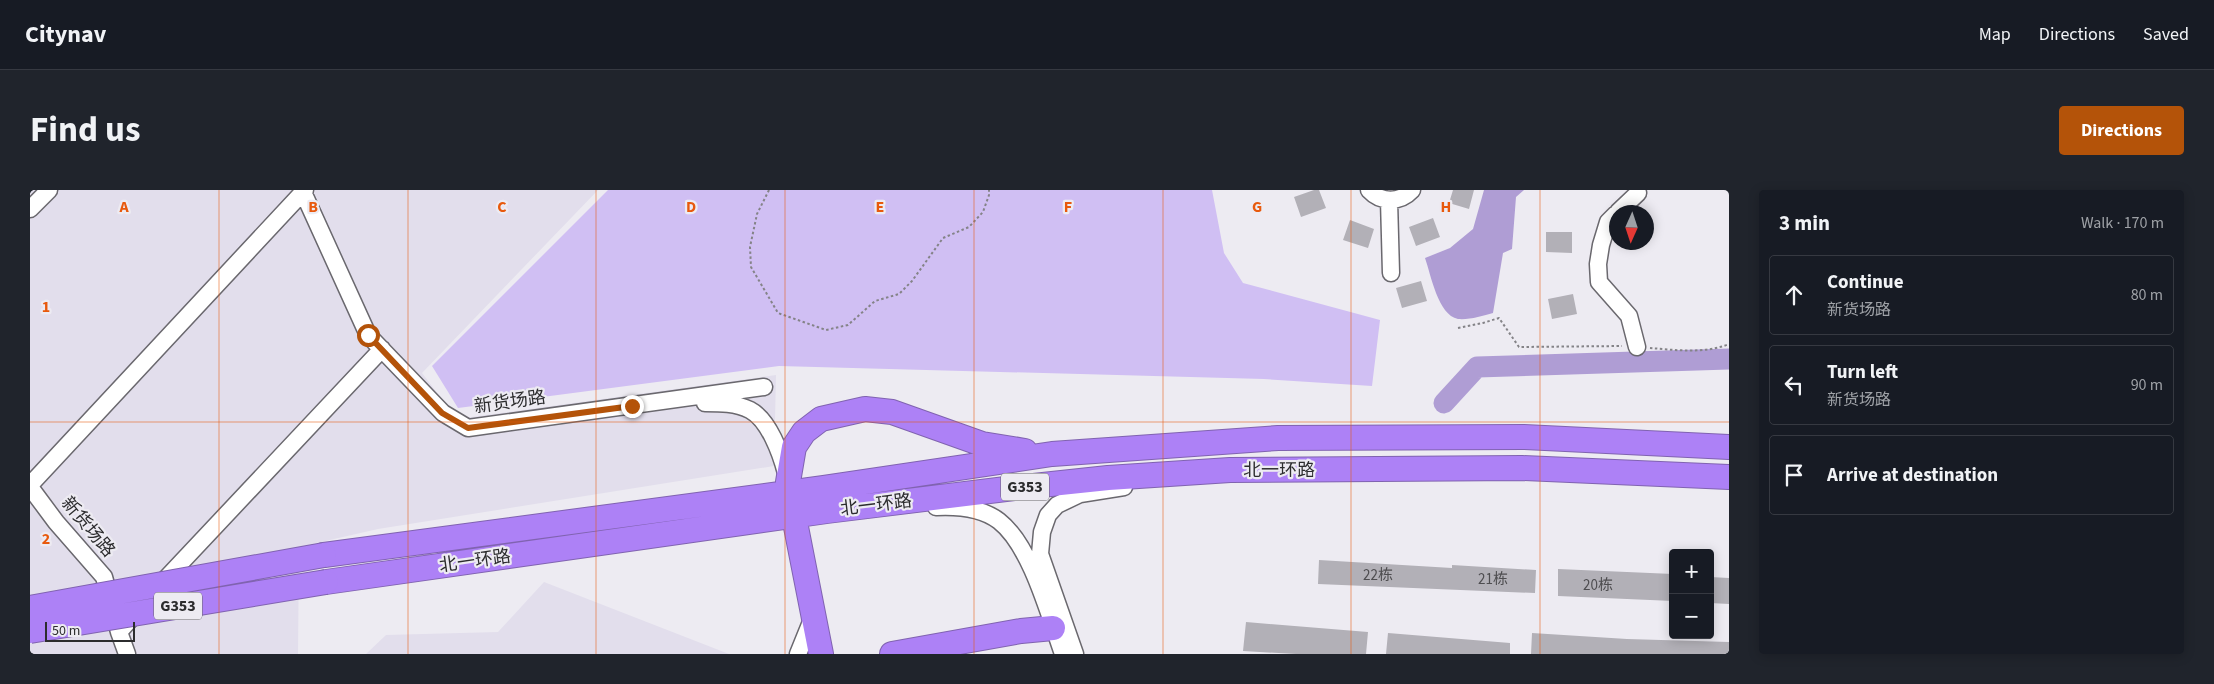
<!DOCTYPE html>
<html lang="en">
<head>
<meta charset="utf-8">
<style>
	:root { --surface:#171b24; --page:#20242c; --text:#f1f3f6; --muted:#9ea1a6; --line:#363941; --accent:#b45309 }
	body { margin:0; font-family:"Source Sans 3","Noto Sans SC",sans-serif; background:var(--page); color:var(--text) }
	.controls { position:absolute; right:15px; bottom:15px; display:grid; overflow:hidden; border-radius:5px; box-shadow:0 2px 12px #0003 }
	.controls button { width:45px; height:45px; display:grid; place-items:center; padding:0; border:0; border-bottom:1px solid var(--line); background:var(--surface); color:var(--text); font:25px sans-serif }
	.compass { position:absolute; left:1579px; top:15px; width:45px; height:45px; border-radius:50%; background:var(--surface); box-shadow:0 2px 12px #0003; rotate:183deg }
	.scale { position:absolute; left:15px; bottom:12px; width:90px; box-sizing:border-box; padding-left:5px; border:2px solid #2c2c2e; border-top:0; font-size:14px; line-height:18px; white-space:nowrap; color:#2c2c2e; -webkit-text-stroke:4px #edebf2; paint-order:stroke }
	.stop { position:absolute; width:15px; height:15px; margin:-11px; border:4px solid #b45309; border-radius:50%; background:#fff }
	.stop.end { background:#b45309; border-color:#fff; box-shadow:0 1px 5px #0008 }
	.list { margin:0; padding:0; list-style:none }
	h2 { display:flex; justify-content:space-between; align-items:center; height:65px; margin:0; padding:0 20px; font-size:21px }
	h2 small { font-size:16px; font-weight:400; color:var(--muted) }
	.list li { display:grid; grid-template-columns:32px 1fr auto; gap:15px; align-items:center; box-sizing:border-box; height:80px; margin:0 10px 10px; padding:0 10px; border:1px solid var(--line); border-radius:5px }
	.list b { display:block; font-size:19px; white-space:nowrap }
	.list p { margin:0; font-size:16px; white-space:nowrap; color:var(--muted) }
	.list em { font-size:16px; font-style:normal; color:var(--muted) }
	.icon { flex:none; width:28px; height:28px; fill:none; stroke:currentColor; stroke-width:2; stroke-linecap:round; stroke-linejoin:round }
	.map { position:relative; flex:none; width:1699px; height:464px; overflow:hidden; border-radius:5px }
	header { display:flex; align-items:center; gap:30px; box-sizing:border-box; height:70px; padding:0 25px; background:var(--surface); border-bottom:1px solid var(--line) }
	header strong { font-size:24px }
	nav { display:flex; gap:28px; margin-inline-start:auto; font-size:18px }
	.intro { display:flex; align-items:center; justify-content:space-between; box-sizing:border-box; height:120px; padding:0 30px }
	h1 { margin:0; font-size:35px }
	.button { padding:12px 22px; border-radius:5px; background:var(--accent); color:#fff; font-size:18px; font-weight:700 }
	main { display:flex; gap:30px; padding:0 30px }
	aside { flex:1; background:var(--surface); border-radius:5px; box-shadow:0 2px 12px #0003 }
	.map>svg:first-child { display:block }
	.built { fill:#e2deec }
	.green { fill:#d0bff3 }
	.water { fill:#af9dd4 }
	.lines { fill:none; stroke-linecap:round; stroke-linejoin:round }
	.river { stroke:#af9dd4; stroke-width:21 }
	.building { fill:#b2b0b7 }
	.minor-casing { stroke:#6a686e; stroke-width:19 }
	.highway-casing { stroke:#8063b0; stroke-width:26 }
	.path { stroke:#848387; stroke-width:2; stroke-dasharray:2.5 2.5; stroke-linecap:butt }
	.minor { stroke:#fff; stroke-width:16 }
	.highway { stroke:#ad81f6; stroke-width:24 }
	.highway-bridge-casing { stroke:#8063b0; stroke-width:26; stroke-linecap:butt }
	.highway-bridge { stroke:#ad81f6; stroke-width:24 }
	.route { stroke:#b45309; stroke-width:6 }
	.grid { fill:none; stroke:#e8590c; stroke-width:1; stroke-opacity:0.55 }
	.labels { text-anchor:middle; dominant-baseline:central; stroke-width:4.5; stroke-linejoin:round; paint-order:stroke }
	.number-label { font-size:15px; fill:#4e4d50 }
	.shield { fill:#edebf2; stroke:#666569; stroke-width:1 }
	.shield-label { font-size:16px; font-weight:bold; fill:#2c2c2e }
	.street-label { font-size:18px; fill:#2c2c2e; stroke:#edebf2 }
	.grid-label { font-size:16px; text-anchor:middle; font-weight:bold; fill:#e8590c; stroke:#edebf2; stroke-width:4.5; stroke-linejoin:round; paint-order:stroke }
</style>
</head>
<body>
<header>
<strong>Citynav</strong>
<nav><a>Map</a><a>Directions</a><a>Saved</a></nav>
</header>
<div class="intro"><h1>Find us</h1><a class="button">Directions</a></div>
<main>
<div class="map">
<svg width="1699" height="464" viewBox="0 0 1699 464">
	<rect width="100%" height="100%" fill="#edebf2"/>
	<path class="built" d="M 0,0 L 568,0 L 392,183 L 427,229 L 746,185 L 744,276 L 348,339 L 269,357 L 268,464 L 0,464 Z
		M 514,392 L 699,464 L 336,464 L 356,445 L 468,442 Z"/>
	<path class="green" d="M 578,0 L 1182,0 L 1194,63 L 1213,93 L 1350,130 L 1342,196 L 1234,189 L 749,176 L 428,218 L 402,176 Z"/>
	<path class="water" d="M 1454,0 L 1494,0 L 1486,7 L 1482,59 L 1473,63 L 1463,123 C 1453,126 1439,130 1428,129 C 1408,125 1401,85 1395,68 L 1420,58 L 1443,39 Z"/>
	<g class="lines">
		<path class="river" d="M 1414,213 L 1447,177 L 1699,169"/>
	</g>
	<path class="building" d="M 1284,0 L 1289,0 L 1296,18 L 1271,27 L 1264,7 Z
		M 1423,0 L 1444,0 L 1439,19 L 1419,13 Z
		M 1403,28 L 1410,47 L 1386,56 L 1379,37 Z
		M 1320,30 L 1344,39 L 1338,58 L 1313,50 Z
		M 1516,42 L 1542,42 L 1542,63 L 1516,62 Z
		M 1391,91 L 1397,111 L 1372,118 L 1366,98 Z
		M 1543,104 L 1547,124 L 1522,129 L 1518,109 Z
		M 1289,370 L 1422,378 L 1422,375 L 1506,380 L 1505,403 L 1288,394 Z
		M 1528,379 L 1643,384 L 1643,411 L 1528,406 Z
		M 1680,387 L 1699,388 L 1699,414 L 1680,413 Z
		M 1216,432 L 1338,442 L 1336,464 L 1266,464 L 1213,461 Z
		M 1358,443 L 1480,453 L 1480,464 L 1356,464 Z
		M 1502,443 L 1597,449 L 1699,452 L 1699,464 L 1501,464 Z"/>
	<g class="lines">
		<g class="minor-casing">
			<path id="minor" d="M 275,0 L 273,2 L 338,145 L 413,223 L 438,238 L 734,197
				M 1339,0 C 1351,13 1370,13 1382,0
				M 1359,10 L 1361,83
				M 0,19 L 19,0
				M 1588,22 L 1608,3
				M 1586,24 L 1578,32 L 1571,55 L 1568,74 L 1569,92 L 1599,126 L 1607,157
				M 675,213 C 690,213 706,213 720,220 C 739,230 751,264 756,283
				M 0,295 L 273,2
				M 0,297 L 26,332 L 74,387 L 89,442 L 97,464
				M 906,317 C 926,316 952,318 969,331 C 1001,356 1019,425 1033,464
				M 129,396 L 352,159
				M 89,442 L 108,421
				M 768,464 L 783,427
				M 1045,464 L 1010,364 L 1012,342 L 1018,325 L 1027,315 L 1050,304 L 1094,297"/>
		</g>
		<g class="highway-casing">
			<path id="highway" d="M 758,292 L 764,257 L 774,242 L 791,229 L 835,219 L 862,222 L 952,254 L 995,261
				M 766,337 L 791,464
				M 294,365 L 794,298 L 1022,264 L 1248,248 L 1494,247 L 1699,257
				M 296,392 L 797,321 L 984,298 L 1078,288 L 1200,280 L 1492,278 L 1699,287
				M 862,464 L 991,441 L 1023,438"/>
		</g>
		<path class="path" d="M 739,0 L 727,24 L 720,57 L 721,77 L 748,123 L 796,140 L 818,135 L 845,111 L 869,104 L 882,91 L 913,48 L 939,37 L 953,22 L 959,5 L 959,0
			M 1428,138 L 1453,133 L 1469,128 L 1489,157 L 1592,156
			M 1620,158 C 1645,160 1675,164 1699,154"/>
		<use href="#minor" class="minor"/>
		<use href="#highway" class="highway"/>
		<g class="highway-bridge-casing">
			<path id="highway-bridge" d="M 0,418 L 294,365
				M 0,441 L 296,392"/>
		</g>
		<use href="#highway-bridge" class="highway-bridge"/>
	</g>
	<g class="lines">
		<path class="route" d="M 338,145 L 412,223 L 438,238 L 602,216"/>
	</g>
	<path class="grid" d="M 189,0 L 189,464M 378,0 L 378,464M 566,0 L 566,464M 755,0 L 755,464M 944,0 L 944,464M 1133,0 L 1133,464M 1321,0 L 1321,464M 1510,0 L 1510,464M 0,232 L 1699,232"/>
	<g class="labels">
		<g class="number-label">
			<text x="1348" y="385">22栋</text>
			<text x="1463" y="389">21栋</text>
			<text x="1568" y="395">20栋</text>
		</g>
		<g class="shield">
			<rect x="971" y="283.5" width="48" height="27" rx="4"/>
			<rect x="124" y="402.5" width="48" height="27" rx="4"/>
		</g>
		<g class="shield-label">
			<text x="995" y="297">G353</text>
			<text x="148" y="416">G353</text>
		</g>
		<g class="street-label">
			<text transform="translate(480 212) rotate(-8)">新货场路</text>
			<text x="1249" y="280">北一环路</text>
			<text transform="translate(846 315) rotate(-7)">北一环路</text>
			<text transform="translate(58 337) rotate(50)">新货场路</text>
			<text transform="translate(445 371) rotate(-8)">北一环路</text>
		</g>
	</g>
	<g class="grid-label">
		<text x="94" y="22">A</text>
		<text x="283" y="22">B</text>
		<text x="472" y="22">C</text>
		<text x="661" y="22">D</text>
		<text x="850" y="22">E</text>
		<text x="1038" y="22">F</text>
		<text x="1227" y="22">G</text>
		<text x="1416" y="22">H</text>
		<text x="16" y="122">1</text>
		<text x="16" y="354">2</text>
	</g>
</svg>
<div class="controls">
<button>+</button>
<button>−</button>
</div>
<svg class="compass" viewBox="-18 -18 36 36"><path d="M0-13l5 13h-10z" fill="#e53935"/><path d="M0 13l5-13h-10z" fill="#9ea1a6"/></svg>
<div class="scale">50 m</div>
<div class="stop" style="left:338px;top:145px"></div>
<div class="stop end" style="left:602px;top:216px"></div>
</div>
<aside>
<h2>3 min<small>Walk · 170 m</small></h2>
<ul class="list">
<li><svg class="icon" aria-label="ahead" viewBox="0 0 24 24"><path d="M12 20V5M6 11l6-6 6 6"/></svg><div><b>Continue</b><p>新货场路</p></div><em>80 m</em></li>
<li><svg class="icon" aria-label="left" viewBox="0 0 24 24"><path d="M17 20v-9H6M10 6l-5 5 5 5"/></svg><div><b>Turn left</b><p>新货场路</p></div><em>90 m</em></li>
<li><svg class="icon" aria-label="arrive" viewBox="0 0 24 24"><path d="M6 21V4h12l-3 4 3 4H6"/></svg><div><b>Arrive at destination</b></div></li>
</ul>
</aside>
</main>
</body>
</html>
